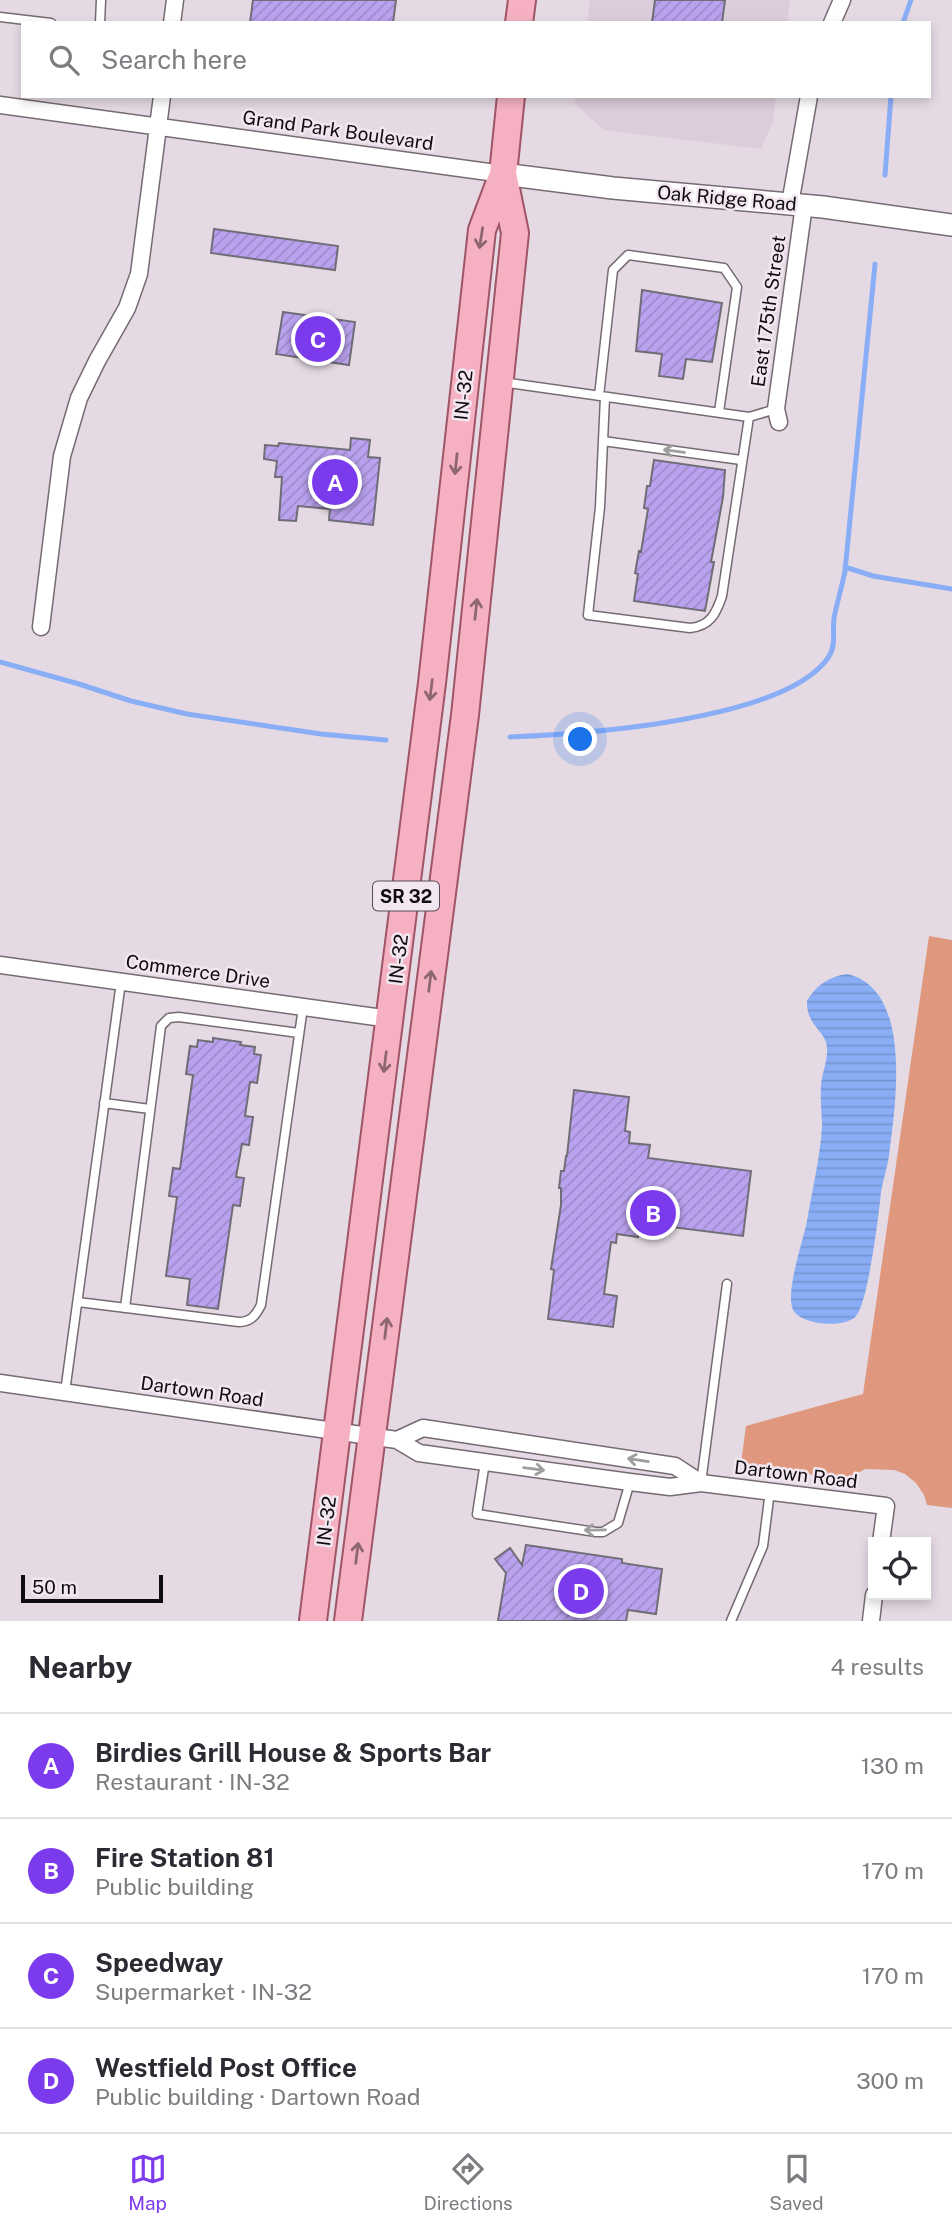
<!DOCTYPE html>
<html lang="en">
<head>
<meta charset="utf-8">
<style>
	:root { --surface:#fff; --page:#f7f7f7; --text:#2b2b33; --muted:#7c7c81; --line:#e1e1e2; --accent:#7c3aed }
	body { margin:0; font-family:"Public Sans",sans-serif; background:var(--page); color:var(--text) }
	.controls { position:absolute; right:21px; bottom:21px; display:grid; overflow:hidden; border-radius:0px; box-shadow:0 4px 10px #0003 }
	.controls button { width:63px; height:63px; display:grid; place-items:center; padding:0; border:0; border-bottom:2px solid var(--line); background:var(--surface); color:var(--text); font:35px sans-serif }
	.scale { position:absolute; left:21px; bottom:18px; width:142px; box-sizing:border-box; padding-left:7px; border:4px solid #0f0c0f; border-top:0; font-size:19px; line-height:24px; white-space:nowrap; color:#0f0c0f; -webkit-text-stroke:5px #f2e7f0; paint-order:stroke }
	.you { position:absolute; left:581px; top:740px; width:24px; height:24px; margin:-18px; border:5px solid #fff; border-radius:50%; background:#1a73e8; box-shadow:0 0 0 10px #1a73e833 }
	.badge { display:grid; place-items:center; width:46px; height:46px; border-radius:50%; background:var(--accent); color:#fff; font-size:23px; font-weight:700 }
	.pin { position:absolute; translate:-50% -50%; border:4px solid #fff; box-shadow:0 2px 7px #0006 }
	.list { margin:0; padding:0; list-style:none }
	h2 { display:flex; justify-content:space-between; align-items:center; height:91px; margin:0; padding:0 28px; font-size:30px }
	h2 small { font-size:23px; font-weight:400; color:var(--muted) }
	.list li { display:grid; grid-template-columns:46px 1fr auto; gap:21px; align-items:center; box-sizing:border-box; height:105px; padding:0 28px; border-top:2px solid var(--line) }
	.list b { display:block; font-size:26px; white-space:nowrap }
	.list p { margin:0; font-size:23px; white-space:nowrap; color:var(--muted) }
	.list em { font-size:23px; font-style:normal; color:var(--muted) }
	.icon { flex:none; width:38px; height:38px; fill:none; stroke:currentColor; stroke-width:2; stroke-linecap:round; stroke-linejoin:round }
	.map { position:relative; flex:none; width:952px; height:1621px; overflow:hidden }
	.search { position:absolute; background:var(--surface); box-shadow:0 4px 10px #0003; left:21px; right:21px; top:21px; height:77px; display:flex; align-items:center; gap:18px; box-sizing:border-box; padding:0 24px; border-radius:0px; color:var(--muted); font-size:26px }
	.sheet { height:511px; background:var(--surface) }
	nav { display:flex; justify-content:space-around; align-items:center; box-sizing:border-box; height:98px; border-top:2px solid var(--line); background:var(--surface); font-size:19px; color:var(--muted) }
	nav a { display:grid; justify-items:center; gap:4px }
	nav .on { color:var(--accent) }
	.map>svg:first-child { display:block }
	.built { fill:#ddccda }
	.green { fill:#df987e }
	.water { fill:url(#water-rules) }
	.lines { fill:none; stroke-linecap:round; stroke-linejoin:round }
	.stream { stroke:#8aaef6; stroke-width:5 }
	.building { fill:url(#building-hatch); stroke:#6f6d77; stroke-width:2 }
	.service-casing { stroke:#756b73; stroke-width:11 }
	.minor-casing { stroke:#756b73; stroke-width:19 }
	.tertiary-casing { stroke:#756b73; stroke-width:24 }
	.primary-casing { stroke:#a05567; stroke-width:30 }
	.service { stroke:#fff; stroke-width:8 }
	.minor { stroke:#fff; stroke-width:16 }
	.tertiary { stroke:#fff; stroke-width:21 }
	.primary { stroke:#f5b1c1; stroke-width:26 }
	.oneway { stroke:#8e6771 }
	.oneway2 { stroke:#9f9e9f }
	.labels { text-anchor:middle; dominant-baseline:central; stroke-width:5; stroke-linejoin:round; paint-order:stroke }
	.shield { fill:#f2e7f0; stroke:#534e52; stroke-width:2 }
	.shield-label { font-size:18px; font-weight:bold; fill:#0f0c0f }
	.street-label { font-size:19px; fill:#0f0c0f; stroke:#f2e7f0 }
</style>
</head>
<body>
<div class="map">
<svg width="952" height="1621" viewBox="0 0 952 1621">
	<defs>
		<pattern id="water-rules" width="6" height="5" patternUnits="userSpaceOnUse" patternTransform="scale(1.75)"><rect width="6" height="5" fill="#8aaef6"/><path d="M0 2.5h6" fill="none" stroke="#7694d2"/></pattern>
		<pattern id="building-hatch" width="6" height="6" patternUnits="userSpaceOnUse" patternTransform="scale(1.75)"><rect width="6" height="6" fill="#baa2ef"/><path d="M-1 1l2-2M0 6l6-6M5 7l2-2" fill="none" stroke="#9f8acc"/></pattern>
	</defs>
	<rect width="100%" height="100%" fill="#e5dae3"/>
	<path class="built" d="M 590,0 L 790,0 L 787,23 L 587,23 Z
		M 576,96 L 776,96 L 773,121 L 761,149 L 604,130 L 575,104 Z"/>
	<path class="green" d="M 929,936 L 952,940 L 952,1508 L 927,1505 L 924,1495 L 916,1483 L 905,1474 L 894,1470 L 865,1469 L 846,1480 L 741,1463 L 746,1426 L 863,1394 Z"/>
	<path class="water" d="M 848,974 C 914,991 895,1107 889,1156 C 887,1168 883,1180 881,1192 C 879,1214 868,1303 856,1316 C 845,1329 801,1325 793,1310 C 785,1291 803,1242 807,1221 C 812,1191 820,1158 822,1127 C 822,1113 820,1099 821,1085 C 822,1073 828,1060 827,1048 C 826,1030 806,1026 807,1001 C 816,985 830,976 848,974 Z"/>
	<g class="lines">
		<path class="stream" d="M 903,23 L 911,0
			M 885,175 L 891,96
			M 845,567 L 873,576 L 952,589
			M 0,662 L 79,684 L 131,701 L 187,714 L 321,734 L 386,740
			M 510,737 C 584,734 783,721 828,658 C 837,645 832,633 834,618 C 837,602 842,587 845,571 L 875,264"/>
	</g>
	<path class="building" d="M 253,0 L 396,0 L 393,23 L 250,23 Z
		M 655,0 L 725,0 L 722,23 L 652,23 Z
		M 214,229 L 338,246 L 335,270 L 211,253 Z
		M 642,290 L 722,303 L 712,362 L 686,359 L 683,379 L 659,376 L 662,354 L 636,351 Z
		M 283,312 L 355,322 L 349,365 L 276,354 Z
		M 351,438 L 370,440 L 368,457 L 380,458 L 373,525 L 329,520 L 330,509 L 298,506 L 296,521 L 279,520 L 282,477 L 275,477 L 277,461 L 264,459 L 265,445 L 278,446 L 279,443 L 350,450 Z
		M 654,460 L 725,470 L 723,497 L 711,562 L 714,562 L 705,611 L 634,601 L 638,574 L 635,573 L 639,551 L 641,552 L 648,509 L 644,508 L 647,486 L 650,486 Z
		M 213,1038 L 241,1042 L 240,1045 L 255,1047 L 254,1054 L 261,1055 L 257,1083 L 250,1082 L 245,1116 L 253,1117 L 249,1145 L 242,1144 L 236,1177 L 244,1178 L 240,1206 L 233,1205 L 218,1309 L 187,1305 L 190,1279 L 166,1276 L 177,1197 L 169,1196 L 173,1168 L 180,1169 L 193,1075 L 186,1074 L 190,1046 L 197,1047 L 198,1040 L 213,1042 Z
		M 574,1090 L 629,1097 L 625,1131 L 630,1132 L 629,1143 L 650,1145 L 648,1158 L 751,1171 L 743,1236 L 640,1223 L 638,1237 L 617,1234 L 616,1243 L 611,1242 L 604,1294 L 617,1296 L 613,1327 L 548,1319 L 554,1270 L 551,1269 L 561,1205 L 561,1188 L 559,1188 L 561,1171 L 564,1171 L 566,1156 L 567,1156 Z
		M 526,1545 L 622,1559 L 622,1563 L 662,1569 L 656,1614 L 628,1610 L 626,1621 L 498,1621 L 506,1573 L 495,1559 L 510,1548 L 522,1565 Z"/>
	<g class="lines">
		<g class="service-casing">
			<path id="service" d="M 0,17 L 51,23
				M 100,23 L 101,0
				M 502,382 L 749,417 L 776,409
				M 599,396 L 613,270 L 628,255 L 724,268 L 737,287 L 719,412
				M 605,397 L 600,507 L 588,615 L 690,628 C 710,626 716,614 722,596 L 749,417
				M 603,441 L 741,460
				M 104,1103 L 150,1109
				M 78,1302 L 239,1322 C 251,1322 256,1315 261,1305 L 303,1007
				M 125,1308 L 161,1026 L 169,1018 L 179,1017 L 299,1033
				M 65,1392 L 121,982
				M 485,1462 L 477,1514 L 596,1532 L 603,1532 L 618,1523 L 630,1482
				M 701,1483 L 727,1284
				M 731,1621 L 763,1546 L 770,1491"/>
		</g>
		<g class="minor-casing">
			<path id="minor" d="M 172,23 L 175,0
				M 832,23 L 842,0
				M 0,105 L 503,174
				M 790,204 L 809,96
				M 779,422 L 776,409 L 804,205
				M 41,627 L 62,456 L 79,398 L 97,361 L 127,308 L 139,274 L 162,96
				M 0,965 L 390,1019
				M 0,1383 L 397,1440 L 419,1453 L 630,1482 L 670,1487 L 701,1483 L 886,1506 L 881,1542
				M 397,1440 L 423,1428 L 675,1466 L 701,1483
				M 871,1621 L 874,1595"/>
		</g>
		<g class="tertiary-casing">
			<path id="tertiary" d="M 503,174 L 613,188 L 823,207 L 952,225"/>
		</g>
		<g class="primary-casing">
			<path id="primary" d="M 519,23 L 522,0
				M 313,1621 L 432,683 L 482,230 L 503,174 L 511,96
				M 348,1621 L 465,715 L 515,233 L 503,174"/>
		</g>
		<use href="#service" class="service"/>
		<use href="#minor" class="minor"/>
		<use href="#tertiary" class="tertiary"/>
		<use href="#primary" class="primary"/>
	</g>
	<defs><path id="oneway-shaft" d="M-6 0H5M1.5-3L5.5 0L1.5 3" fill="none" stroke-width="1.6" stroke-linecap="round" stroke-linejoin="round" transform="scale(1.75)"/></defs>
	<g class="oneway">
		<use href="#oneway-shaft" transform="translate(481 238) rotate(99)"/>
		<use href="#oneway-shaft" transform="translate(456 464) rotate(96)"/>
		<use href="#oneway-shaft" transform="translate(476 609) rotate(-84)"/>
		<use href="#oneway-shaft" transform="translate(431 690) rotate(97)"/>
		<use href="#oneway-shaft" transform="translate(430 981) rotate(-83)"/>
		<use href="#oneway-shaft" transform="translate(385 1062) rotate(97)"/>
		<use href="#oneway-shaft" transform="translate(386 1328) rotate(-83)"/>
		<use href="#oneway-shaft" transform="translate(357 1553) rotate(-83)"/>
	</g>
	<g class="oneway2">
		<use href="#oneway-shaft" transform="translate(674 451) rotate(-172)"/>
		<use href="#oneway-shaft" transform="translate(638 1460) rotate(-171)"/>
		<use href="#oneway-shaft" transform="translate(534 1469) rotate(8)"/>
		<use href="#oneway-shaft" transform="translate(595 1530) rotate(179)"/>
	</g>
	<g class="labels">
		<rect class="shield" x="373" y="881.5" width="66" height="29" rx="5"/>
		<g class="shield-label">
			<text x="406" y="896">SR 32</text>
		</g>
		<g class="street-label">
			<text transform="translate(338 130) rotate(8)">Grand Park Boulevard</text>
			<text transform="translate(727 198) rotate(5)">Oak Ridge Road</text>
			<text transform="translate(768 311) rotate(-82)">East 175th Street</text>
			<text transform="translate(463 395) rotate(-84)">IN-32</text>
			<text transform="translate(398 959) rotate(-83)">IN-32</text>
			<text transform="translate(198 971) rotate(8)">Commerce Drive</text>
			<text transform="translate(202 1391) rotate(8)">Dartown Road</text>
			<text transform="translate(796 1474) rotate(7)">Dartown Road</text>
			<text transform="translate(326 1521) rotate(-83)">IN-32</text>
		</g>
	</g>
</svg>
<div class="controls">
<button><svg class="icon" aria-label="locate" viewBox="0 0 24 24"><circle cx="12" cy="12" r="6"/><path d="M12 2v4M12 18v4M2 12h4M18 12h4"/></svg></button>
</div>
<div class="scale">50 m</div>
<div class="you"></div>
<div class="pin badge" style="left:335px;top:482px">A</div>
<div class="pin badge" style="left:653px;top:1213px">B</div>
<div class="pin badge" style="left:318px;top:339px">C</div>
<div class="pin badge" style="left:581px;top:1591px">D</div>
<div class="search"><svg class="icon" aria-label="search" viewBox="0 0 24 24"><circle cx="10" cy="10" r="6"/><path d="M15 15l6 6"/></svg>Search here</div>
</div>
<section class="sheet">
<h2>Nearby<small>4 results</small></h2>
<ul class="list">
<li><span class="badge">A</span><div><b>Birdies Grill House &amp; Sports Bar</b><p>Restaurant · IN-32</p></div><em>130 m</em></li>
<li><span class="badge">B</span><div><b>Fire Station 81</b><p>Public building</p></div><em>170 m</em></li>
<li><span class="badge">C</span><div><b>Speedway</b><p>Supermarket · IN-32</p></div><em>170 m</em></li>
<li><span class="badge">D</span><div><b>Westfield Post Office</b><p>Public building · Dartown Road</p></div><em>300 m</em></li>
</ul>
</section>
<nav>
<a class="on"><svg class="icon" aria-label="map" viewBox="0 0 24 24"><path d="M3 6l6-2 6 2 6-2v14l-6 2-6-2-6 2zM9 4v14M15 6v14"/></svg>Map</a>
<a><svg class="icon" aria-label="directions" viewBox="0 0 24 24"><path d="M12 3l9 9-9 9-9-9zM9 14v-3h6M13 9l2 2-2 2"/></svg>Directions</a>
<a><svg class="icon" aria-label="saved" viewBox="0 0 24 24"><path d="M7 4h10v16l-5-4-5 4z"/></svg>Saved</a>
</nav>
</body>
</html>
